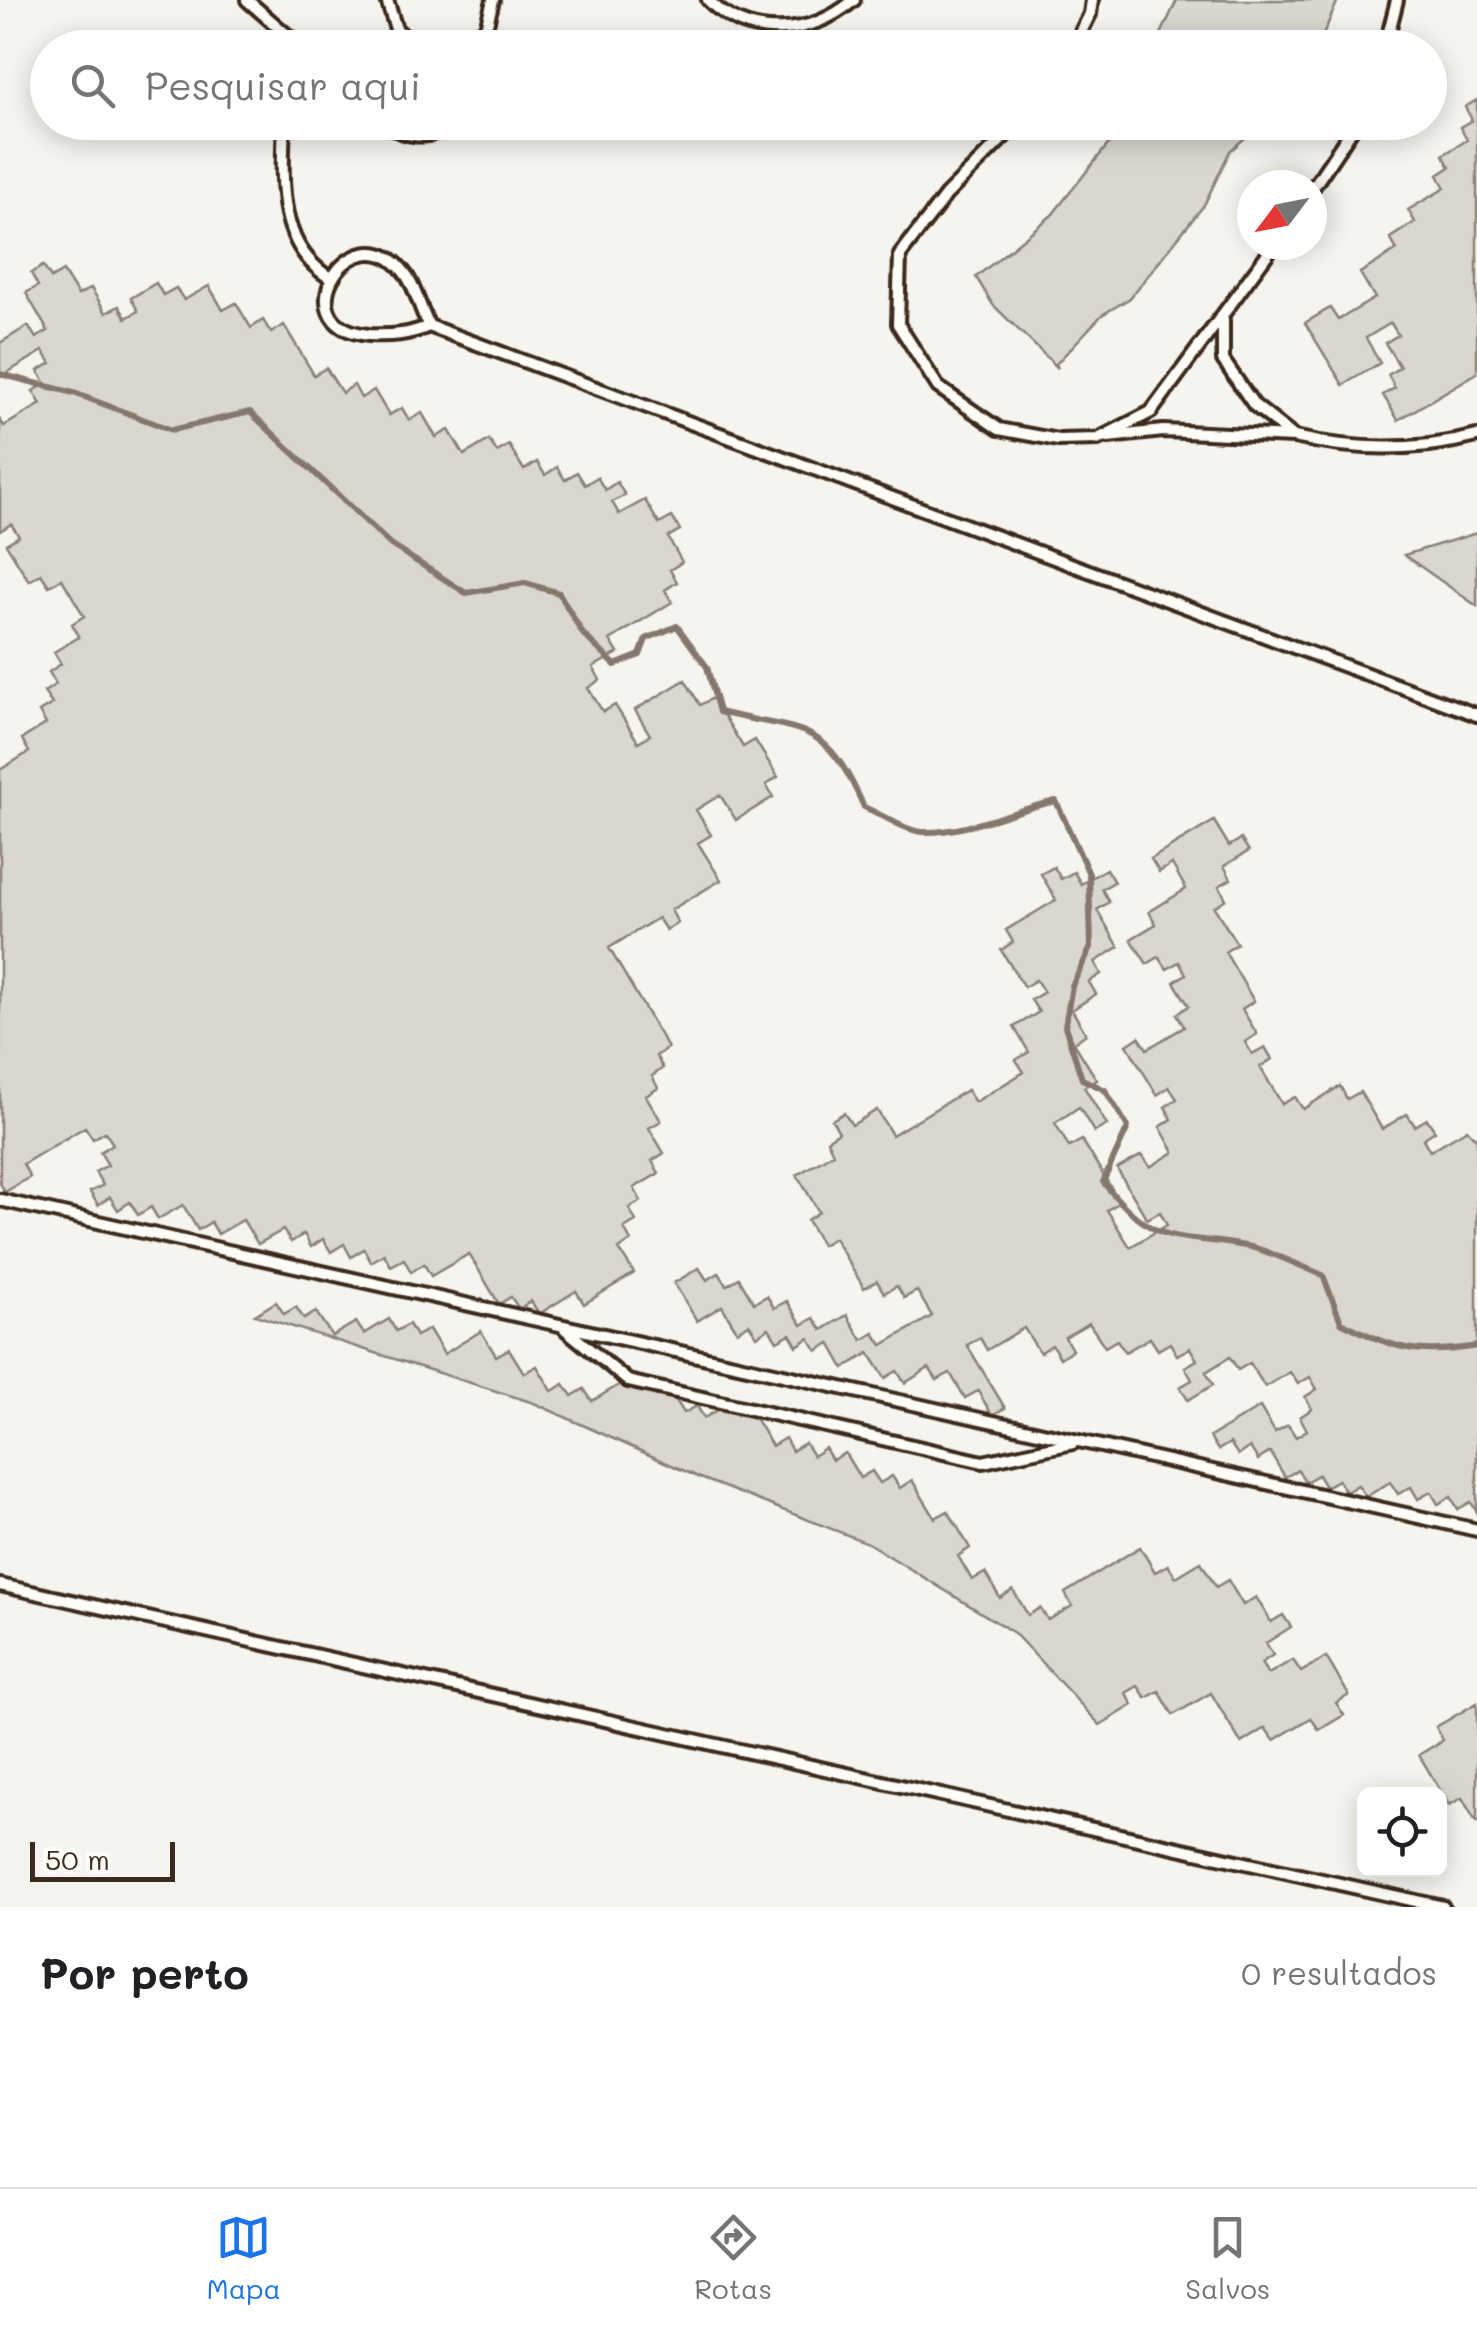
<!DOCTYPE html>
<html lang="pt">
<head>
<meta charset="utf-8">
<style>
	:root { --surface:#fff; --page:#f6f6f6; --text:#202124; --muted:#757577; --line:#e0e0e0; --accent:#1a73e8 }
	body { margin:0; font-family:Mali,sans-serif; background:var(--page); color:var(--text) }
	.controls { position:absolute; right:30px; bottom:30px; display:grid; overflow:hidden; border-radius:15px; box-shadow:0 5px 25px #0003 }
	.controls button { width:90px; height:90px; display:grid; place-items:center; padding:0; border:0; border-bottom:2px solid var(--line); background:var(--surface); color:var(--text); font:50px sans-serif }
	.compass { position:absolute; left:1237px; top:170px; width:90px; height:90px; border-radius:50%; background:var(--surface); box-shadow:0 5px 25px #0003; rotate:238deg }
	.scale { position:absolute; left:30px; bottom:25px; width:145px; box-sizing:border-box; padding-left:10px; border:5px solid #3b2a1e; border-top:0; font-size:28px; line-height:35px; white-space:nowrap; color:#3b2a1e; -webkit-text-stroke:8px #fdfcf7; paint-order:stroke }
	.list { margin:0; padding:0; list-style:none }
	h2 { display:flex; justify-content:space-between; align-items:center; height:130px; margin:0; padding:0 40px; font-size:42px }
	h2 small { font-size:32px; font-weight:400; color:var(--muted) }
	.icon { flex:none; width:55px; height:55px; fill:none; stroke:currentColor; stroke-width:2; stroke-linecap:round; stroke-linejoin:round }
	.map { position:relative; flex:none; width:1477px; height:1907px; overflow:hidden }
	.search { position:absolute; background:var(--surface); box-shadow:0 5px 25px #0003; left:30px; right:30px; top:30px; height:110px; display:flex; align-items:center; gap:25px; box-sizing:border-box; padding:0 35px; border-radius:55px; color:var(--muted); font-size:38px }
	.sheet { height:280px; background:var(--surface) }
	nav { display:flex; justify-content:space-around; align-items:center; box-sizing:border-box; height:140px; border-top:2px solid var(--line); background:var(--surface); font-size:28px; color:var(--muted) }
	nav a { display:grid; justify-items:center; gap:5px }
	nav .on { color:var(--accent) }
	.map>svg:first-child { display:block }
	.green { fill:#dad6d0; stroke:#8a8077; stroke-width:2.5 }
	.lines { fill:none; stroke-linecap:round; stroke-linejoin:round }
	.stream { stroke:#84786e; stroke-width:6 }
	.lane-casing { stroke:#3b2a1e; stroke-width:18 }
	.lane { stroke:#fdfcf7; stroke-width:10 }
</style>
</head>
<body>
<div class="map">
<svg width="1477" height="1907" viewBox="0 0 1477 1907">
	<rect width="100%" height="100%" fill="#f5f4ee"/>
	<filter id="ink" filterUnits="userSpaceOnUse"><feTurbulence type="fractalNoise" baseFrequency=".01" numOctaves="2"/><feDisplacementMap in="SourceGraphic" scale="20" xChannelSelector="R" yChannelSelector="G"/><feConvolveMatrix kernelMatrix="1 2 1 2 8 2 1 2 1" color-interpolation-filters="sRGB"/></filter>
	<g filter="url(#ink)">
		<path class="green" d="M 1177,0 L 1338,0 L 1318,47 L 1155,47 Z
			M 1477,100 L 1477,373 L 1398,420 L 1383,395 L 1395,388 L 1388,375 L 1400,367 L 1385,343 L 1398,335 L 1391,323 L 1366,338 L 1380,363 L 1343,385 L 1305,323 L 1330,308 L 1338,320 L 1375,298 L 1360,273 L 1397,250 L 1390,238 L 1415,222 L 1408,210 L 1445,188 L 1438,175 L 1450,167 L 1443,155 L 1467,140 L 1460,127 L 1472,120 L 1465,107 Z
			M 1126,122 L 1262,123 L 1230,151 L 1204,205 L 1130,298 L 1102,315 L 1056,364 L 1058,368 L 993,305 L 976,277 L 1052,215 Z
			M 43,266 L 51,278 L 63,271 L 78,295 L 91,288 L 106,313 L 119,306 L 126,318 L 138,311 L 131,298 L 156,283 L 163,295 L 176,288 L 184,300 L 209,286 L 223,310 L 236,303 L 251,328 L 263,320 L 271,333 L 284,325 L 314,375 L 326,368 L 342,393 L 354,385 L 361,398 L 374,390 L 389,415 L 402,408 L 409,420 L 422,413 L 436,437 L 449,430 L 464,455 L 489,440 L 497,452 L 509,445 L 524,470 L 537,462 L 545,475 L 557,467 L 565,480 L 577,472 L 585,485 L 597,477 L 605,490 L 617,482 L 625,495 L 612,502 L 619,514 L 645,500 L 659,524 L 672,517 L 680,530 L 668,537 L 682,562 L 670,570 L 677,582 L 665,590 L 672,602 L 610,640 L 618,653 L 593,667 L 600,680 L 588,688 L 603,712 L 615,705 L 638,742 L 650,735 L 635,710 L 685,680 L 700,705 L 713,698 L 743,747 L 755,740 L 778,777 L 766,785 L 773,797 L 736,820 L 720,795 L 696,810 L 711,835 L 698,843 L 721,880 L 671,910 L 678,923 L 666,930 L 658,918 L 609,948 L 668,1048 L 656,1056 L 663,1068 L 652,1076 L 658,1088 L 646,1096 L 661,1121 L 649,1128 L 664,1153 L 652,1161 L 659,1173 L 634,1188 L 641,1201 L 629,1208 L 636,1221 L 624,1228 L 631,1241 L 619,1249 L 634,1273 L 584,1304 L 576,1291 L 539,1314 L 531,1301 L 519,1309 L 511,1297 L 499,1304 L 469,1254 L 431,1276 L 424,1264 L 411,1272 L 404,1259 L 391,1266 L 384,1254 L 371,1262 L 364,1249 L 351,1257 L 344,1244 L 331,1252 L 323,1239 L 311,1247 L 304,1234 L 291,1242 L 283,1230 L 258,1244 L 243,1220 L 218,1234 L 211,1222 L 198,1230 L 183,1205 L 158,1219 L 151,1207 L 138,1215 L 130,1202 L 118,1210 L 110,1197 L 98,1205 L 90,1192 L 103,1185 L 95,1172 L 108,1165 L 100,1152 L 113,1144 L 105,1132 L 93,1139 L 85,1127 L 23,1164 L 30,1177 L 5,1192 L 0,1183 L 0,770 L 29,752 L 22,739 L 46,724 L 39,712 L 52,704 L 44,692 L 56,684 L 49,672 L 61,664 L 54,652 L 79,637 L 72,624 L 84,616 L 62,579 L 49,586 L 41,574 L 29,581 L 6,544 L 19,536 L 11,524 L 0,531 L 0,420 L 4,426 L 41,404 L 33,391 L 46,384 L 38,371 L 51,363 L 43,351 L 0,377 L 0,343 L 28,326 L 36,338 L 48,331 L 26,293 L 38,286 L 31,273 Z
			M 1477,533 L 1477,606 L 1404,555 Z
			M 1214,821 L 1229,846 L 1241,839 L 1249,851 L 1224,866 L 1231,879 L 1219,886 L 1226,899 L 1214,907 L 1237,944 L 1225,952 L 1254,1001 L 1242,1009 L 1257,1034 L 1245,1042 L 1252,1054 L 1265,1047 L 1272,1059 L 1260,1067 L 1282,1104 L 1295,1097 L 1303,1109 L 1340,1086 L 1347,1099 L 1360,1092 L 1382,1129 L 1407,1114 L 1415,1126 L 1427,1119 L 1435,1131 L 1423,1139 L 1430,1151 L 1467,1129 L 1477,1140 L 1477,1512 L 1471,1502 L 1458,1509 L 1451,1497 L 1438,1504 L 1431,1492 L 1418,1499 L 1411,1487 L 1398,1494 L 1390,1482 L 1366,1497 L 1358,1485 L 1346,1492 L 1338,1480 L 1325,1487 L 1318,1475 L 1305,1482 L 1298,1470 L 1285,1477 L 1270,1452 L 1258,1460 L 1250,1447 L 1238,1455 L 1230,1443 L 1218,1450 L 1210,1437 L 1260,1407 L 1275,1432 L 1288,1425 L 1296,1437 L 1307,1430 L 1300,1417 L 1312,1409 L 1305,1397 L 1317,1389 L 1310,1377 L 1298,1384 L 1290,1372 L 1265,1387 L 1250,1363 L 1238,1370 L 1230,1357 L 1206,1372 L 1213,1385 L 1188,1400 L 1180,1387 L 1192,1380 L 1185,1367 L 1197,1360 L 1190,1348 L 1177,1355 L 1170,1343 L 1158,1350 L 1150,1338 L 1125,1352 L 1117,1340 L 1105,1347 L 1089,1323 L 1065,1337 L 1072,1350 L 1060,1358 L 1052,1345 L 1040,1353 L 1024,1328 L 987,1350 L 980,1338 L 967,1345 L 1005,1408 L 992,1415 L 978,1391 L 965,1398 L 950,1373 L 937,1380 L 929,1368 L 905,1383 L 897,1371 L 885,1378 L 869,1353 L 844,1368 L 830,1343 L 817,1351 L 809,1338 L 797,1346 L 790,1334 L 777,1341 L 769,1328 L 757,1336 L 749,1324 L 737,1331 L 722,1306 L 697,1321 L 674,1283 L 699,1268 L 707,1280 L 719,1273 L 727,1285 L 739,1278 L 754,1303 L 767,1296 L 774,1308 L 787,1301 L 802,1325 L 814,1318 L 822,1330 L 847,1315 L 862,1340 L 874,1333 L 882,1345 L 932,1316 L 917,1291 L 904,1298 L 897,1286 L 884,1293 L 877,1281 L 864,1288 L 834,1238 L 822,1245 L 807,1220 L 819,1212 L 797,1175 L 833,1153 L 827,1140 L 839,1132 L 832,1120 L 844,1113 L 852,1125 L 877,1110 L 892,1135 L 967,1090 L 975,1102 L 1024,1072 L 1016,1060 L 1029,1052 L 1014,1027 L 1039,1012 L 1031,1000 L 1044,992 L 1036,980 L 1024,987 L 1001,950 L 1013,942 L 1006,930 L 1056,900 L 1041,874 L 1054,867 L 1061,879 L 1074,872 L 1081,884 L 1106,869 L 1114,882 L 1102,889 L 1109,902 L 1097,910 L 1119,947 L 1095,962 L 1101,974 L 1089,982 L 1096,994 L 1072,1010 L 1086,1034 L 1074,1043 L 1097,1080 L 1084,1087 L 1107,1125 L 1094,1132 L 1079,1107 L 1055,1123 L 1069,1147 L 1082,1140 L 1120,1202 L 1107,1210 L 1130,1247 L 1167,1225 L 1160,1212 L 1147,1219 L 1117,1169 L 1142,1155 L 1150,1167 L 1174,1152 L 1160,1127 L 1172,1119 L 1165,1107 L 1177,1099 L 1169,1087 L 1157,1095 L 1127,1045 L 1139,1037 L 1147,1049 L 1184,1027 L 1177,1014 L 1189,1006 L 1174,982 L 1186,974 L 1179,962 L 1167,969 L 1159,957 L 1147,964 L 1131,939 L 1156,924 L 1149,912 L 1186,889 L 1172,864 L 1159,872 L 1151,859 Z
			M 276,1302 L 284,1314 L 296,1307 L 304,1319 L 316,1312 L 332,1336 L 356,1322 L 364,1334 L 389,1319 L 396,1331 L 409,1324 L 416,1336 L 429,1329 L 444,1354 L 481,1331 L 496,1356 L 509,1349 L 524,1373 L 537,1366 L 552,1391 L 564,1384 L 572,1396 L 584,1389 L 592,1401 L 629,1379 L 637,1391 L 649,1383 L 657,1396 L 669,1389 L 684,1413 L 697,1406 L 704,1418 L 730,1403 L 737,1415 L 749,1408 L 772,1446 L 785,1438 L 792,1451 L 805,1443 L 813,1456 L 825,1448 L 832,1460 L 845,1453 L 860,1478 L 872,1471 L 880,1483 L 892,1476 L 900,1488 L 912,1480 L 935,1518 L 948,1511 L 970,1548 L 958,1556 L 972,1580 L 985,1573 L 1000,1598 L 1013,1590 L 1028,1615 L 1040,1608 L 1048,1620 L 1072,1606 L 1065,1593 L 1140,1547 L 1155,1572 L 1168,1565 L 1176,1577 L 1201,1562 L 1216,1587 L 1228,1580 L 1243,1605 L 1256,1597 L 1271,1622 L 1283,1615 L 1291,1627 L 1266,1643 L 1273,1655 L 1261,1663 L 1268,1674 L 1293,1660 L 1301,1672 L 1326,1657 L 1349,1695 L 1336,1703 L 1344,1715 L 1319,1730 L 1311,1718 L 1274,1740 L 1265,1728 L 1241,1743 L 1211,1693 L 1173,1715 L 1159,1691 L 1146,1698 L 1138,1686 L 1126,1693 L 1133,1705 L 1100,1725 L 1014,1633 L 868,1543 L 698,1477 L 534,1403 L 255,1315 Z
			M 1477,1703 L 1477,1822 L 1476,1822 L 1462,1798 L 1449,1805 L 1419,1755 L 1443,1740 L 1436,1727 Z"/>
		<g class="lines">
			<path class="stream" d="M 0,374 L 74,393 L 172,430 L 250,412 L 391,545 L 466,593 L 525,583 L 559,593 L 583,634 L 615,665 L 640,655 L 646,639 L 677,626 L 707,667 L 719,712 C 804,733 824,717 864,807 C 881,814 905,831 923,832 C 969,833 1012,810 1056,801 L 1089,874 L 1091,947 L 1072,986 L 1065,1026 L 1082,1079 L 1105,1090 L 1128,1127 L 1103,1182 C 1158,1251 1176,1232 1251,1247 C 1275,1253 1300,1266 1323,1275 L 1341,1322 C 1394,1349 1417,1356 1477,1346"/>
			<g class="lane-casing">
				<path id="lane" d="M 247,0 L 302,48
					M 387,0 L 396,29 L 418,48
					M 708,0 C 749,42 812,36 854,0
					M 464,48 L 486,28 L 493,0
					M 1073,48 L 1090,14 L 1092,0
					M 1385,48 L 1397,0
					M 284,122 C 282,180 276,244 330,278
					M 383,122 C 403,137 432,143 449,122
					M 1019,122 L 946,195 L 900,255 L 898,324 L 938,387 L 999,429 L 1058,440 L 1098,439 L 1151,412 L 1274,245
					M 1312,189 L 1357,122
					M 429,326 C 409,335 390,336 369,335 C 277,326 357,203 407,276 C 416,290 421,311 429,326 L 1477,715
					M 1108,437 L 1163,431 L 1294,437 L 1254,405 L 1223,360 L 1223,320
					M 1294,437 C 1356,451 1415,452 1477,436
					M 0,1200 L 1477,1530
					M 565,1329 L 628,1381 L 983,1462 L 1073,1443
					M 0,1585 L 1443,1907"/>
			</g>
			<use href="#lane" class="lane"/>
		</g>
	</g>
</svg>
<div class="controls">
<button><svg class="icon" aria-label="locate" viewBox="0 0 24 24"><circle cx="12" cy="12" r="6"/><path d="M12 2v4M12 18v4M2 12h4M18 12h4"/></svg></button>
</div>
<svg class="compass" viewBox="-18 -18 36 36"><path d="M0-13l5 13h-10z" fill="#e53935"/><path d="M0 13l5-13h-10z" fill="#757577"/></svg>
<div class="scale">50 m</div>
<div class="search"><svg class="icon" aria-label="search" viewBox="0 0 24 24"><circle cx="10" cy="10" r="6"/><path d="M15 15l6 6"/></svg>Pesquisar aqui</div>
</div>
<section class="sheet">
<h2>Por perto<small>0 resultados</small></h2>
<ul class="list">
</ul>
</section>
<nav>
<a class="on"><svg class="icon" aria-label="map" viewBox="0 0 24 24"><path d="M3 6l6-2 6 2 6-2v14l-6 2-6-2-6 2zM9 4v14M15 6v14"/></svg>Mapa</a>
<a><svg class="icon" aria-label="directions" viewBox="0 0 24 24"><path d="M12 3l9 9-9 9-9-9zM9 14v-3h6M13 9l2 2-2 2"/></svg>Rotas</a>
<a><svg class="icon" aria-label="saved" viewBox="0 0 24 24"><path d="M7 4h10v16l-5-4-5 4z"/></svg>Salvos</a>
</nav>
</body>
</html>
